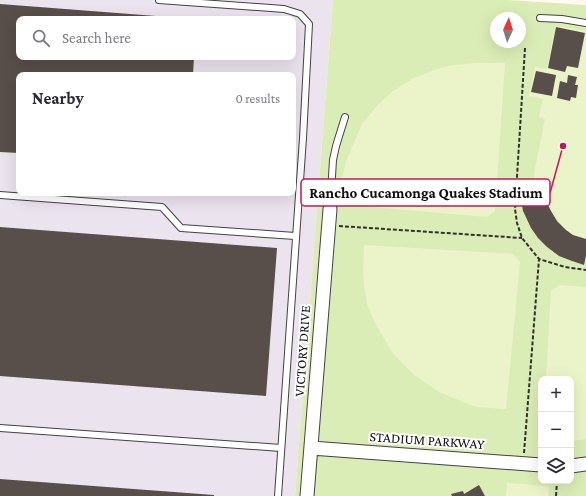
<!DOCTYPE html>
<html lang="en">
<head>
<meta charset="utf-8">
<style>
	:root { --surface:#fff; --page:#f2f2f3; --text:#2b2b33; --muted:#7c7c81; --line:#e1e1e2 }
	body { margin:0; font-family:"Crimson Pro",serif; background:var(--page); color:var(--text) }
	.controls { position:absolute; right:12px; bottom:12px; display:grid; overflow:hidden; border-radius:8px; box-shadow:0 4px 16px #0002 }
	.controls button { width:36px; height:36px; display:grid; place-items:center; padding:0; border:0; border-bottom:1px solid var(--line); background:var(--surface); color:var(--text); font:20px sans-serif }
	.compass { position:absolute; left:490px; top:12px; width:36px; height:36px; border-radius:50%; background:var(--surface); box-shadow:0 4px 16px #0002; rotate:4deg }
	.list { margin:0; padding:0; list-style:none }
	h2 { display:flex; justify-content:space-between; align-items:center; height:52px; margin:0; padding:0 16px; font-size:17px }
	h2 small { font-size:13px; font-weight:400; color:var(--muted) }
	.icon { flex:none; width:22px; height:22px; fill:none; stroke:currentColor; stroke-width:2; stroke-linecap:round; stroke-linejoin:round }
	.map { position:relative; flex:none; width:586px; height:496px; overflow:hidden }
	.search { position:absolute; background:var(--surface); box-shadow:0 4px 16px #0002; left:16px; top:16px; width:280px; height:44px; display:flex; align-items:center; gap:10px; box-sizing:border-box; padding:0 14px; border-radius:8px; color:var(--muted); font-size:15px }
	.panel { position:absolute; background:var(--surface); box-shadow:0 4px 16px #0002; left:16px; top:72px; width:280px; height:124px; border-radius:8px }
	.map>svg:first-child { display:block }
	.industrial { fill:#ebe3ee; fill-rule:evenodd }
	.green { fill:#dbedb6; fill-rule:evenodd }
	.pitch { fill:#ebf4c9 }
	.building { fill:#584e4a }
	.lines { fill:none; stroke-linecap:round; stroke-linejoin:round }
	.lane-casing { stroke:#424242; stroke-width:8 }
	.street-casing { stroke:#424242; stroke-width:15 }
	.path { stroke:#313131; stroke-width:2; stroke-dasharray:4 2; stroke-linecap:butt }
	.lane { stroke:#fff; stroke-width:6 }
	.street { stroke:#fff; stroke-width:13 }
	.labels { text-anchor:middle; dominant-baseline:central; stroke-width:4; stroke-linejoin:round; paint-order:stroke }
	.street-label { font-size:14px; fill:#0f0f0f; stroke:#fff }
	.leader { fill:none; stroke:#c2185b; stroke-width:1.5 }
	.callout-dot { fill:#c2185b; stroke:#fff; stroke-width:1.5 }
	.callout { fill:#fff; stroke:#c2185b; stroke-width:1.5 }
	.callout-label { font-size:15px; text-anchor:middle; font-weight:bold; fill:#0f0f0f }
</style>
</head>
<body>
<div class="map">
<svg width="586" height="496" viewBox="0 0 586 496">
	<rect width="100%" height="100%" fill="#fffaf1"/>
	<path class="industrial" d="M 0,0 L 333,0 L 295,496 L 0,496 ZM 19,19 L 293,19 L 293,57 L 19,57 ZM 19,75 L 293,75 L 293,193 L 19,193 Z"/>
	<path class="green" d="M 333,0 L 508,0 L 586,5 L 586,496 L 295,496 ZM 496,18 L 520,18 L 520,42 L 496,42 ZM 541,379 L 571,379 L 571,481 L 541,481 Z"/>
	<path class="pitch" d="M 555,26 L 586,31 L 586,261 L 585,261 L 584,265 C 576,262 568,260 560,256 C 536,244 520,216 519,189 L 534,188 L 534,174 L 545,119 L 539,117 L 543,99 L 529,96 L 535,67 L 547,69 Z
		M 477,63 L 505,63 L 495,211 L 487,217 L 338,204 L 341,181 L 347,159 L 362,124 L 378,105 L 393,91 L 412,79 L 434,70 L 453,65 Z
		M 364,245 L 513,254 L 520,262 L 506,409 L 476,407 L 441,393 L 414,375 L 392,352 L 375,323 L 367,304 L 363,276 Z
		M 559,285 L 586,287 L 586,439 L 571,441 L 571,379 L 546,379 L 551,291 Z
		M 507,483 L 549,486 L 548,496 L 506,496 Z"/>
	<path class="building" d="M 0,4 L 182,18 L 182,19 L 19,19 L 19,57 L 194,57 L 193,75 L 19,75 L 19,153 L 0,152 Z
		M 556,27 L 585,33 L 578,68 L 567,66 L 565,72 L 548,68 Z
		M 536,71 L 556,75 L 552,96 L 531,92 Z
		M 568,75 L 577,77 L 575,85 L 578,85 L 576,98 L 571,97 L 570,101 L 557,98 L 560,81 L 567,83 Z
		M 545,188 L 548,205 L 551,211 L 557,221 L 566,230 L 573,235 L 586,239 L 586,256 L 584,265 L 572,261 L 559,256 L 547,247 L 538,238 L 531,228 L 523,211 L 519,189 Z
		M 0,227 L 277,248 L 266,396 L 0,376 Z
		M 0,479 L 214,495 L 214,496 L 0,496 Z
		M 479,485 L 485,496 L 452,496 L 451,494 L 463,491 L 464,494 Z"/>
	<g class="lines">
		<g class="lane-casing">
			<path id="lane" d="M 159,0 L 284,9 L 300,14 L 309,24 L 303,138 L 278,496
				M 540,18 L 562,19 L 586,23
				M 0,195 L 162,207 L 181,228 L 295,236
				M 330,209 L 333,160 L 336,146 L 345,117
				M 0,428 L 281,448"/>
		</g>
		<g class="street-casing">
			<path id="street" d="M 311,448 L 541,465
				M 571,466 L 586,464
				M 307,496 L 330,209"/>
		</g>
		<path class="path" d="M 525,48 L 515,209 L 517,223 L 522,238 L 539,259 L 565,267 L 586,270
			M 339,226 L 522,238
			M 524,453 L 539,259
			M 556,496 L 557,481"/>
		<use href="#lane" class="lane"/>
		<use href="#street" class="street"/>
	</g>
	<g class="labels">
		<g class="street-label">
			<text transform="translate(302 351) rotate(-86)">VICTORY DRIVE</text>
			<text transform="translate(427 440) rotate(4)">STADIUM PARKWAY</text>
		</g>
	</g>
	<path class="leader" d="M563 146L550 193"/>
	<circle class="callout-dot" cx="563" cy="146" r="4"/>
	<rect class="callout" x="301" y="179" width="249" height="27" rx="4"/>
	<g class="callout-label">
		<text x="426" y="198">Rancho Cucamonga Quakes Stadium</text>
	</g>
</svg>
<div class="controls">
<button>+</button>
<button>−</button>
<button><svg class="icon" aria-label="layers" viewBox="0 0 24 24"><path d="M12 4l9 5-9 5-9-5zM3 14l9 5 9-5"/></svg></button>
</div>
<svg class="compass" viewBox="-18 -18 36 36"><path d="M0-13l5 13h-10z" fill="#e53935"/><path d="M0 13l5-13h-10z" fill="#7c7c81"/></svg>
<div class="search"><svg class="icon" aria-label="search" viewBox="0 0 24 24"><circle cx="10" cy="10" r="6"/><path d="M15 15l6 6"/></svg>Search here</div>
<section class="panel">
<h2>Nearby<small>0 results</small></h2>
<ul class="list">
</ul>
</section>
</div>
</body>
</html>
